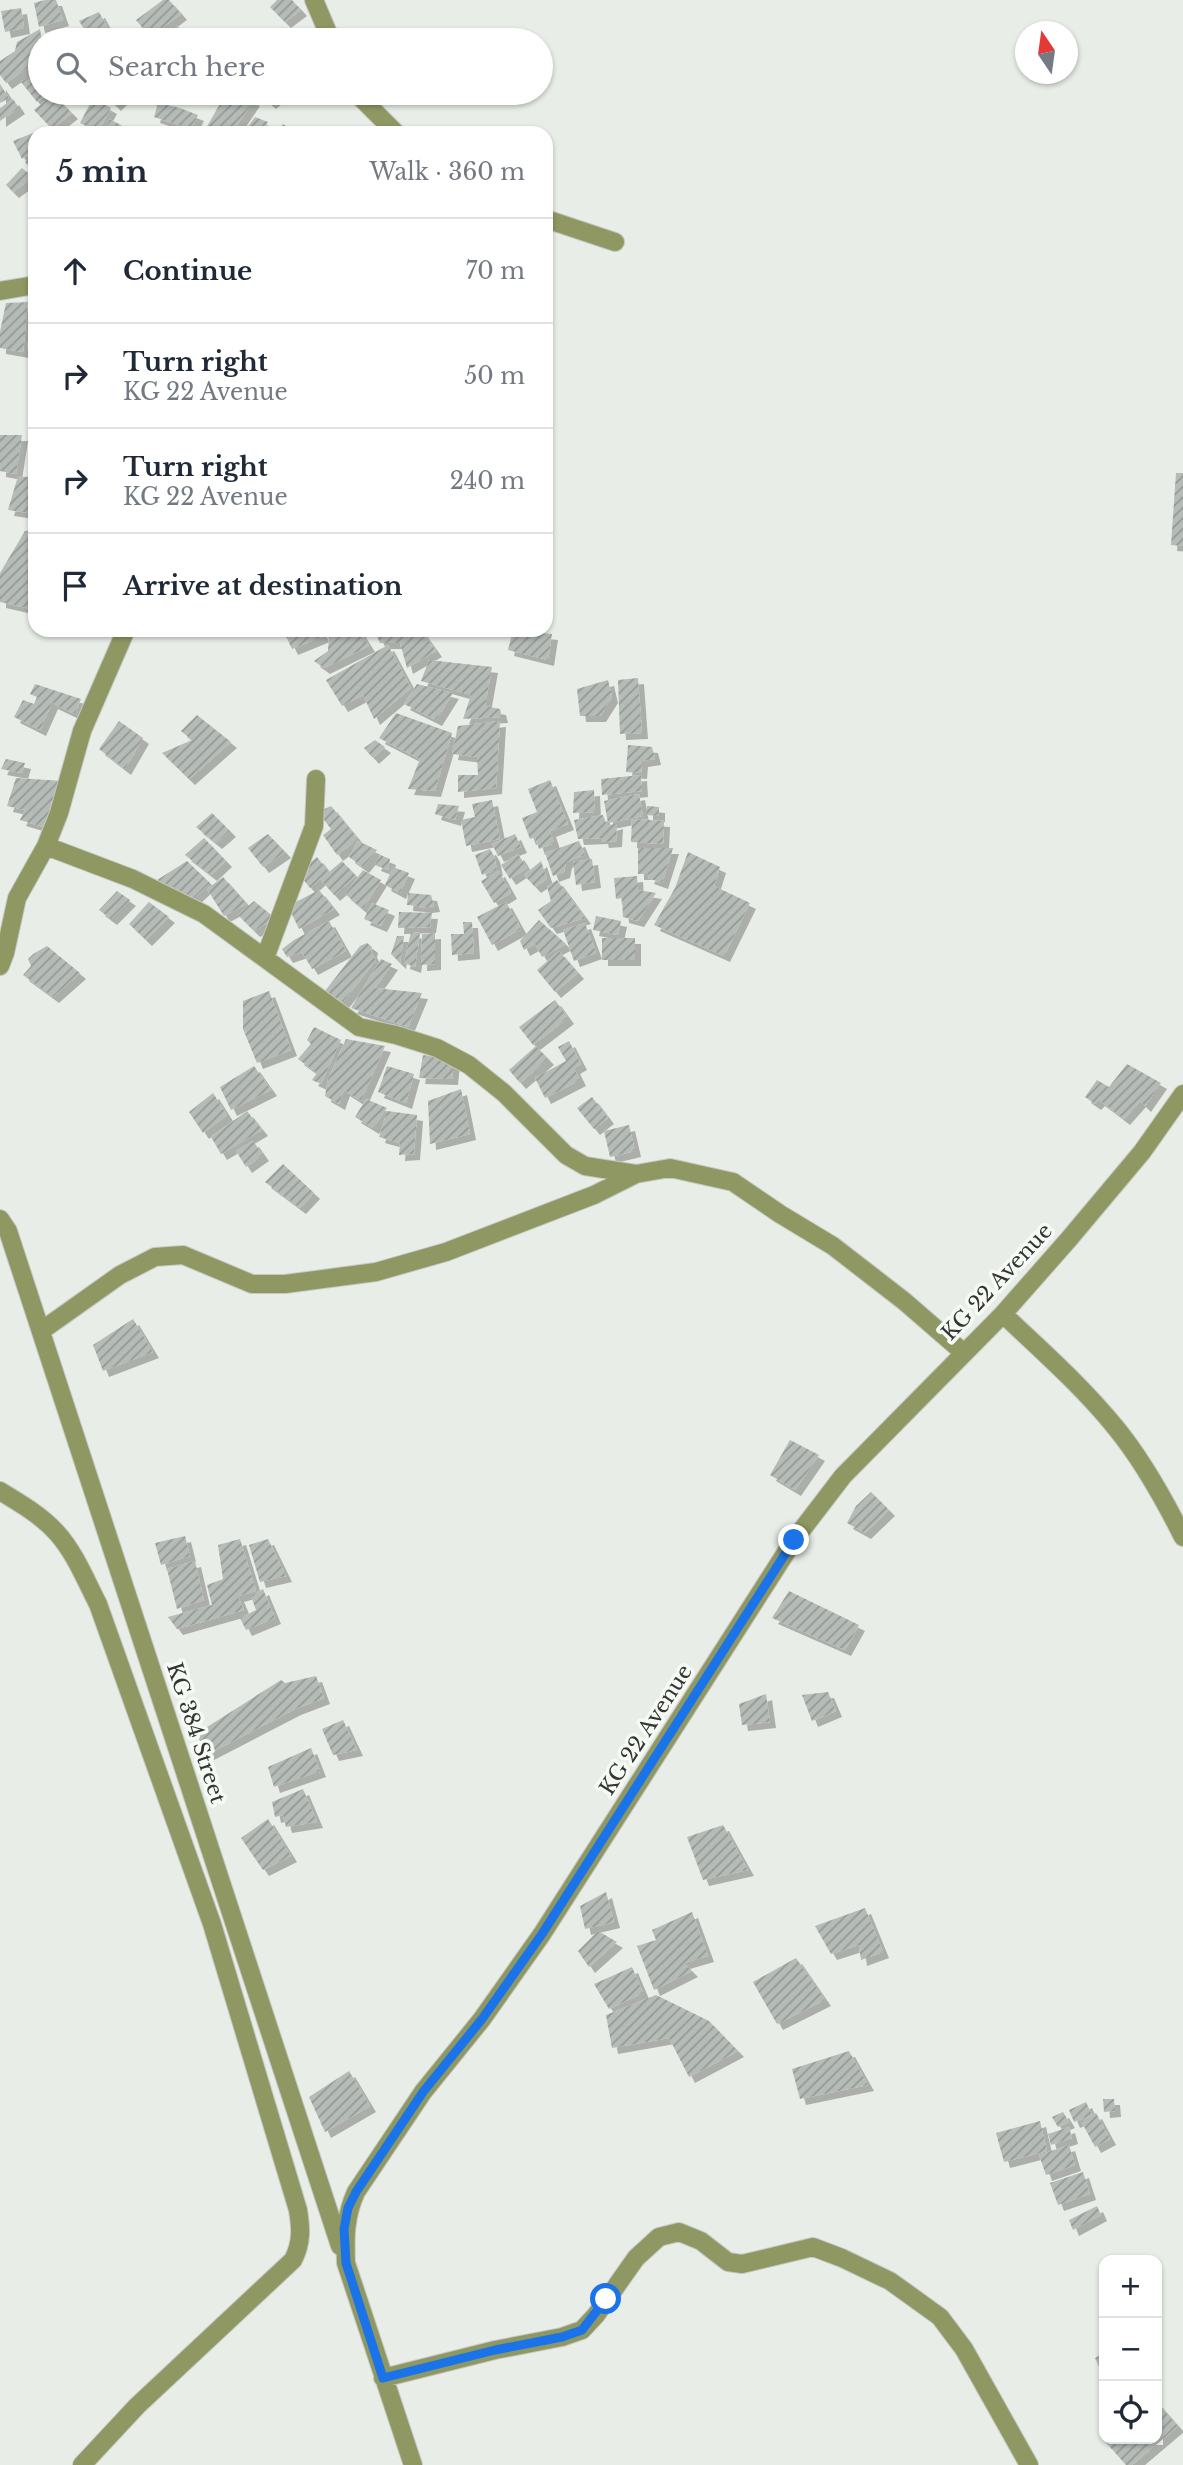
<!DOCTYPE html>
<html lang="en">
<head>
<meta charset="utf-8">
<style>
	:root { --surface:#fff; --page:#f6f6f7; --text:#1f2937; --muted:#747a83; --line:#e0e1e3 }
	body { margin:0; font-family:"Libre Baskerville",serif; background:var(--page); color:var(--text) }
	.controls { position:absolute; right:21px; bottom:21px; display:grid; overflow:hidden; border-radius:14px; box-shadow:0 2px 5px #0004 }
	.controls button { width:63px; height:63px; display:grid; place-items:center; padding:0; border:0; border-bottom:2px solid var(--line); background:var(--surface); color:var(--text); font:35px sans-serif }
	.compass { position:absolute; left:1015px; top:21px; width:63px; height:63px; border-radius:50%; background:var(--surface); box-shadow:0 2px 5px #0004; rotate:347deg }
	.stop { position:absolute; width:21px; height:21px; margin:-16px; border:5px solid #1a73e8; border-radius:50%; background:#fff }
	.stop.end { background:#1a73e8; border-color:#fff; box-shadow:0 2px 7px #0008 }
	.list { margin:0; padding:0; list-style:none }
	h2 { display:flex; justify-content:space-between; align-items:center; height:91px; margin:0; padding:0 28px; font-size:30px }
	h2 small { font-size:23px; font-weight:400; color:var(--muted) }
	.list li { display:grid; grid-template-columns:46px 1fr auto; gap:21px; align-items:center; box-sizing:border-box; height:105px; padding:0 28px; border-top:2px solid var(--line) }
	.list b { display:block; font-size:26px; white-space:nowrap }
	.list p { margin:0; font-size:23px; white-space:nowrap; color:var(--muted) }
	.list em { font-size:23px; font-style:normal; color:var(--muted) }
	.icon { flex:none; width:38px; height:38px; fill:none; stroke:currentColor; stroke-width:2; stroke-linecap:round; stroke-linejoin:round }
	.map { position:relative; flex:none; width:1183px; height:2465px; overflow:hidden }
	.search { position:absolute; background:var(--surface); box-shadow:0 2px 5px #0004; left:28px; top:28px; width:525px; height:77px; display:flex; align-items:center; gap:18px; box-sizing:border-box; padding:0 24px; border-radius:38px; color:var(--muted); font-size:26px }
	.panel { position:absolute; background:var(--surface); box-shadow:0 2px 5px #0004; left:28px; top:126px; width:525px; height:511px; border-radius:21px }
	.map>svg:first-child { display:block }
	.building { fill:url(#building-hatch); filter:url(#shadow) }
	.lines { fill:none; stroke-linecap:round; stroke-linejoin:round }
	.minor-casing { stroke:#c5c8c3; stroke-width:20 }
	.minor { stroke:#8f9863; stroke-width:18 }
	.route { stroke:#1a73e8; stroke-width:9 }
	.labels { text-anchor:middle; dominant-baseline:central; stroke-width:7; stroke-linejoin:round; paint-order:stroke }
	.street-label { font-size:21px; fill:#343533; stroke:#f6faf4 }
</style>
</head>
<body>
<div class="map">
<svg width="1183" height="2465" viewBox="0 0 1183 2465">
	<defs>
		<pattern id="building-hatch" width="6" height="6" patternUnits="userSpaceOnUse" patternTransform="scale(1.75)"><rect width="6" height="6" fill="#b5bbb7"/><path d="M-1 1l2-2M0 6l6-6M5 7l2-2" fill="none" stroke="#949995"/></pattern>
		<filter id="shadow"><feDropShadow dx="6" dy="6" stdDeviation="0" flood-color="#0004"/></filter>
	</defs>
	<rect width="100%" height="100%" fill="#e9ede7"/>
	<path class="building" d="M 45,0 L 56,0 L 63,20 L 39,27 L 34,3 Z
		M 163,0 L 169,0 L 181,14 L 150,37 L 136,20 Z
		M 277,0 L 292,0 L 301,10 L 285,22 L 270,7 Z
		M 21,8 L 24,28 L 5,32 L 1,11 Z
		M 99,12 L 109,31 L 102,36 L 104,40 L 91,40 L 79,21 Z
		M 175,24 L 185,34 L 179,40 L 174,40 L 167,34 Z
		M 40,29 L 42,40 L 40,40 L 40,59 L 6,83 L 0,75 L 0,61 L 15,51 L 17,42 Z
		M 40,69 L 40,93 L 49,93 L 37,102 L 21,82 Z
		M 0,84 L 9,98 L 0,103 Z
		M 105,93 L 127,93 L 115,105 L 104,94 Z
		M 258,93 L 282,93 L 270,103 Z
		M 53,94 L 72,113 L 52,129 L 34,110 Z
		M 239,94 L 254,100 L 232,133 L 209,133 L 205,130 L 221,102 Z
		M 93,98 L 111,108 L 98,132 L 80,123 Z
		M 13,99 L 19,108 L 0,121 L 0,108 Z
		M 158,103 L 180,108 L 198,115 L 191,129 L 154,117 Z
		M 255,117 L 268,122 L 261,133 L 243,133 Z
		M 110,119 L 135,133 L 102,133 Z
		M 283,124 L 295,133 L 276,133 Z
		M 33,133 L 35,150 L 22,159 L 13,141 Z
		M 35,155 L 35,169 L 33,171 L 25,162 Z
		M 22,168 L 33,177 L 13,192 L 6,185 Z
		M 28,302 L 23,352 L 0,348 L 0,332 L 6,303 Z
		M 35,326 L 35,350 L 27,349 L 30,327 Z
		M 0,435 L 22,435 L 16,474 L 0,471 Z
		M 33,435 L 35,435 L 35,466 L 29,465 Z
		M 1176,473 L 1183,473 L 1183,546 L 1171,545 Z
		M 18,476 L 35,478 L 35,514 L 8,510 Z
		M 35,530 L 35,610 L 0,602 L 0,573 L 25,531 Z
		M 283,630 L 320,630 L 324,636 L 292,649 Z
		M 337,630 L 359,630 L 369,646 L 324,668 L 314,661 L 328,651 L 329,634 Z
		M 374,630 L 421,630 L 436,651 L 407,668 L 400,643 L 380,643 Z
		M 513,630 L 552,634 L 548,660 L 508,650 Z
		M 388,645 L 411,688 L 374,719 L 363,695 L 342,706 L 326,680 Z
		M 429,660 L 492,667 L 485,706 L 500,709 L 502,717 L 463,719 L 471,695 L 421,681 Z
		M 638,678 L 642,733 L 620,734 L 618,680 Z
		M 608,680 L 612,697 L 600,716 L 580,716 L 577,689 Z
		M 35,684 L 81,699 L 75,714 L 52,703 L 40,730 L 14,717 L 23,700 L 34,704 L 37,697 L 30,694 Z
		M 417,684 L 453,693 L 436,720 L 404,704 Z
		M 396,713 L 452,733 L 435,791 L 408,789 L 420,759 L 379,738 Z
		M 197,715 L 231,742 L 189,779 L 162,753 L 192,740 L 181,731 Z
		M 119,721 L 143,738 L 125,769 L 99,749 Z
		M 500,721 L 496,788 L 458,792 L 458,775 L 478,775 L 477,757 L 452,754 L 458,726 Z
		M 375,740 L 385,747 L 373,758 L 364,748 Z
		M 628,745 L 652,747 L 655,759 L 642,761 L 641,773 L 626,772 Z
		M 6,759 L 25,763 L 22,773 L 1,769 Z
		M 641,775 L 642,791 L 602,795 L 601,779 Z
		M 16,778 L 63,781 L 47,828 L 20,820 L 25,810 L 7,806 Z
		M 550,780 L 568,824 L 550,831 L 554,843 L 539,849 L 535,837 L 530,839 L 522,818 L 537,812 L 528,789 Z
		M 594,790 L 595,812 L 573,813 L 574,792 Z
		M 639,794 L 643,816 L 608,823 L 604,801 Z
		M 492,800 L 500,839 L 466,846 L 461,820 L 475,817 L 472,804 Z
		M 438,804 L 459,806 L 455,820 L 435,814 Z
		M 331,806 L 358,839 L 337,855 L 323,835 L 331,829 L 318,812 Z
		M 647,806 L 659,807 L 659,816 L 647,815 Z
		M 212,813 L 230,831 L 216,843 L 196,827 Z
		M 603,815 L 607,826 L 617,823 L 616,841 L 603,842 L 602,838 L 578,839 L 574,820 Z
		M 632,819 L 664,821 L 663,844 L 631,842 Z
		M 268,834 L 285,852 L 263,867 L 248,848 Z
		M 515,834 L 521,847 L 498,856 L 492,844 Z
		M 204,838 L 226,861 L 211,875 L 185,855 Z
		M 358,841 L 377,850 L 363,867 L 349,857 Z
		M 579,841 L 585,855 L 566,862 L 564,872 L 553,876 L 545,853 Z
		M 638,848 L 673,848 L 662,883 L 648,878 L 650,874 L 638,874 Z
		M 490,849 L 494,856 L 497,870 L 482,875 L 475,855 Z
		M 688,852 L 720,867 L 714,886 L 750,903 L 724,956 L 654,925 L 675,888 Z
		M 518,854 L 527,868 L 510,879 L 501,865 Z
		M 380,855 L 390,859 L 388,870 L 375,865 Z
		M 317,857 L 329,872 L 342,861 L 356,876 L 334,895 L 320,879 L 310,888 L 298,873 Z
		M 592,859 L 595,882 L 576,885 L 573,862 Z
		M 187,861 L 210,883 L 192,900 L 177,894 L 176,887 L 167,888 L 157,880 Z
		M 541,861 L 547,879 L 535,887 L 524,875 Z
		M 393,867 L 409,873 L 400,893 L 385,885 Z
		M 363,870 L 381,880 L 363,909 L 345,894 Z
		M 499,871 L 511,893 L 494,903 L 481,881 Z
		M 637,876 L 638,890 L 656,893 L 638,921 L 623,917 L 622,898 L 616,899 L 614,878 Z
		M 223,877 L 247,904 L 224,916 L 207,889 Z
		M 557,880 L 585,918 L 551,928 L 538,910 L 551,901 L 547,887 Z
		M 319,890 L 334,909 L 299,929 L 288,906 Z
		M 117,891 L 130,900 L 111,919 L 99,910 Z
		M 408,893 L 431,895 L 434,906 L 419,908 L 419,906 L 407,905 Z
		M 254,901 L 275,918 L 254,931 L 238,915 Z
		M 149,902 L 169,917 L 146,940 L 129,924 Z
		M 506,902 L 521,929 L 492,945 L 477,917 Z
		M 372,903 L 389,910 L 381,926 L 364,919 Z
		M 399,912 L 432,913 L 430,927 L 398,928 Z
		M 596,916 L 621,921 L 618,935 L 593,930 Z
		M 539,920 L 566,944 L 542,957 L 535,944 L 524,950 L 520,941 Z
		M 329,921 L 346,951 L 312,969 L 302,952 L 287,957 L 282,949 L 294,940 Z
		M 463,922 L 472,922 L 474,953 L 452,955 L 451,934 L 464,934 Z
		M 585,923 L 596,953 L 574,961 L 563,930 Z
		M 411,932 L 420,933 L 415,967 L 404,963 Z
		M 435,933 L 435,964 L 421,965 L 422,934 Z
		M 397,936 L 404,936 L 400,963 L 391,954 Z
		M 602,938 L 635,938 L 635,960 L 602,960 Z
		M 367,943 L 372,947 L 371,952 L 376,960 L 343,1002 L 325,991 L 360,946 Z
		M 47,946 L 80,973 L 53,997 L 23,975 L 31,966 L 28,959 L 33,954 Z
		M 559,951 L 578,973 L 555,992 L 537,970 Z
		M 381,959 L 392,964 L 375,988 L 422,993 L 408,1027 L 351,1008 Z
		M 269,991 L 291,1050 L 257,1063 L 243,1029 L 243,1001 Z
		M 555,1000 L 568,1018 L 533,1045 L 519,1027 Z
		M 314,1027 L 341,1040 L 321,1084 L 312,1080 L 317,1073 L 298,1059 L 311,1044 L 307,1040 Z
		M 346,1039 L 385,1046 L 361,1101 L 344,1090 L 339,1104 L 325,1096 L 328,1079 Z
		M 569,1041 L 581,1064 L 574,1068 L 580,1080 L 545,1098 L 535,1078 L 566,1061 L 558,1047 Z
		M 536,1046 L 548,1059 L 520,1083 L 509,1070 Z
		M 423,1055 L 454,1059 L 452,1079 L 419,1078 Z
		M 1127,1064 L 1161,1083 L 1145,1106 L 1140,1101 L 1124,1119 L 1099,1100 L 1095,1104 L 1085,1097 L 1097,1080 L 1109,1087 Z
		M 254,1066 L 271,1090 L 231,1110 L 220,1087 Z
		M 387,1066 L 414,1074 L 406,1103 L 378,1092 Z
		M 461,1089 L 470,1134 L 430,1144 L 428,1101 Z
		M 213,1093 L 227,1115 L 203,1133 L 189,1112 Z
		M 592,1097 L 608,1118 L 594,1129 L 577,1108 Z
		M 366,1099 L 387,1108 L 373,1128 L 355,1117 Z
		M 247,1111 L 262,1130 L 221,1154 L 211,1137 Z
		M 387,1111 L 417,1115 L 414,1154 L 399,1155 L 400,1143 L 379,1137 Z
		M 629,1125 L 635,1151 L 610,1157 L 604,1131 Z
		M 253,1141 L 263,1155 L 246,1167 L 236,1151 Z
		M 283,1164 L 314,1193 L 300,1208 L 265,1182 Z
		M 133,1319 L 153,1352 L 103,1371 L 93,1345 Z
		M 790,1440 L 819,1455 L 795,1490 L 770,1475 Z
		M 871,1492 L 889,1510 L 865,1533 L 847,1523 L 856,1506 Z
		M 185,1536 L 190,1556 L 161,1565 L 155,1543 Z
		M 240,1539 L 256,1591 L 238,1596 L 244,1610 L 177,1629 L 168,1617 L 212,1605 L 207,1585 L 223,1579 L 218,1545 Z
		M 268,1539 L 286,1576 L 260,1582 L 249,1545 Z
		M 195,1561 L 204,1600 L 177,1609 L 167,1569 Z
		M 263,1589 L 275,1618 L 246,1630 L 240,1618 L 256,1610 L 251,1596 Z
		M 789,1591 L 859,1625 L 845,1650 L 772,1618 Z
		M 316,1676 L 324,1698 L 295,1709 L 208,1754 L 196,1734 L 281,1680 L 285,1683 Z
		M 828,1692 L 836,1711 L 812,1721 L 802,1695 Z
		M 766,1694 L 770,1722 L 742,1725 L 739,1704 Z
		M 343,1720 L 357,1750 L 333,1755 L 322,1729 Z
		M 311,1748 L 320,1771 L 274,1787 L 268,1767 Z
		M 303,1789 L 317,1822 L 286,1827 L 283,1815 L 275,1817 L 272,1802 Z
		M 268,1819 L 291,1856 L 263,1870 L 241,1838 Z
		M 723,1825 L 748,1870 L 703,1880 L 687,1837 Z
		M 606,1892 L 614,1922 L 585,1929 L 580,1906 Z
		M 865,1908 L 883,1952 L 861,1960 L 859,1945 L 831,1954 L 815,1926 Z
		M 692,1912 L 708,1956 L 684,1963 L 692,1971 L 654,1990 L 637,1946 L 656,1940 L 652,1930 Z
		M 598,1931 L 617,1942 L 589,1967 L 578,1951 Z
		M 796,1958 L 825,2000 L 777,2024 L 753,1982 Z
		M 632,1967 L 643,1993 L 609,2009 L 594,1984 Z
		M 656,1995 L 709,2021 L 738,2051 L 689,2077 L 669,2038 L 612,2048 L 606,2015 Z
		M 849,2051 L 868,2085 L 800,2099 L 792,2069 Z
		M 349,2071 L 370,2106 L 325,2132 L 309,2097 Z
		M 1103,2099 L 1114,2099 L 1115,2111 L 1104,2112 Z
		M 1086,2102 L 1092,2115 L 1074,2122 L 1069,2110 Z
		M 1063,2112 L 1069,2122 L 1058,2127 L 1052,2117 Z
		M 1096,2113 L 1110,2139 L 1095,2147 L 1081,2121 Z
		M 1040,2121 L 1047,2151 L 1004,2162 L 996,2133 Z
		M 1069,2127 L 1072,2138 L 1051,2145 L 1048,2134 Z
		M 1069,2145 L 1075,2165 L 1046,2175 L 1039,2155 Z
		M 1083,2172 L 1090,2194 L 1058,2205 L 1050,2183 Z
		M 1097,2206 L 1101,2215 L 1073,2230 L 1069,2220 Z
		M 1104,2353 L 1104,2377 L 1095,2358 Z
		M 1157,2402 L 1178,2426 L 1132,2465 L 1126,2465 L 1101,2437 L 1104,2434 L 1104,2439 L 1157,2439 Z"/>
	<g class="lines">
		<g class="minor-casing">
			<path id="minor" d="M 314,0 L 331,40
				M 356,93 L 396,133
				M 546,219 L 615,242
				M 0,291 L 35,285
				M 46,846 L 133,879 L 204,914 L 359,1027 L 396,1035 L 437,1048 L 469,1065 L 504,1093 L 566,1155 L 585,1166 L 636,1174 L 670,1168 L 733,1182 L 780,1214 L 833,1246 L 904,1301 L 964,1353
				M 265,958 L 314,826 L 316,779
				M 0,966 L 5,953 L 17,898 L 46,846 L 59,813 L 82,731 L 126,630
				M 0,1219 L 8,1231 L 340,2246
				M 1003,1314 C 1042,1351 1082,1386 1116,1428 C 1143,1461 1164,1499 1183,1537
				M 41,1331 L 120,1275 L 155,1257 L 183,1255 L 252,1284 L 285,1284 L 376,1272 L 446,1252 L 594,1195 L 636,1174
				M 0,1491 C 20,1503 42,1516 57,1533 C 75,1553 86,1581 98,1604 L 212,1924 L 298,2210 C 301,2228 302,2243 293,2260 L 137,2406 L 82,2465
				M 383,2378 L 495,2350 L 562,2337 L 582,2330 L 596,2315 L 636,2258 L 659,2237 L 679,2232 L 701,2241 L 728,2262 L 742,2264 L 813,2247 L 842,2258 L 890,2281 L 940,2317 L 964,2349 L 1029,2465
				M 413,2465 L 346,2263 C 345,2237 345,2216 356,2192 L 423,2092 L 482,2019 L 542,1934 L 794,1540 L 843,1476 L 1003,1314 L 1069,1239 L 1142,1152 L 1183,1094"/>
		</g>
		<use href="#minor" class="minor"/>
	</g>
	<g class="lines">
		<path class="route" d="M 606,2299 L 582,2330 L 562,2337 L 495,2350 L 383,2378 L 346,2263 L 344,2229 L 348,2208 L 356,2192 L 423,2092 L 482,2019 L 542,1934 L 794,1540"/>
	</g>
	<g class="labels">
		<g class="street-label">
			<text transform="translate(997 1282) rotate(-47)">KG 22 Avenue</text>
			<text transform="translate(646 1730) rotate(-57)">KG 22 Avenue</text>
			<text transform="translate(196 1733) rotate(72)">KG 384 Street</text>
		</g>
	</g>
</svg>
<div class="controls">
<button>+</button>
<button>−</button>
<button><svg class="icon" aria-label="locate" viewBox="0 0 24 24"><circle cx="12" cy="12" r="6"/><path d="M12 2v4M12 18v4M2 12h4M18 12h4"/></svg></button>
</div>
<svg class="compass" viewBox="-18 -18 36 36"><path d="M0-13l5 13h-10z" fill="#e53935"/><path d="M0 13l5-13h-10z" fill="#747a83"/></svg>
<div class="stop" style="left:606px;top:2299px"></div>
<div class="stop end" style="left:794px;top:1540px"></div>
<div class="search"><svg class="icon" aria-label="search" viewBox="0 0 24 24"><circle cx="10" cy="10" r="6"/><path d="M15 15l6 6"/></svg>Search here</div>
<section class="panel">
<h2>5 min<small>Walk · 360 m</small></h2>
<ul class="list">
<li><svg class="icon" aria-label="ahead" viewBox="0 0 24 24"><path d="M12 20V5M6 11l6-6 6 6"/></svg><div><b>Continue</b></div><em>70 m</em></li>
<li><svg class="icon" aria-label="right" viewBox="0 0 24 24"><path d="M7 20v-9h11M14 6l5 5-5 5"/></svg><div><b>Turn right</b><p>KG 22 Avenue</p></div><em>50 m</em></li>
<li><svg class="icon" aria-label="right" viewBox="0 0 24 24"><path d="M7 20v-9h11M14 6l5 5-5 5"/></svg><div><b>Turn right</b><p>KG 22 Avenue</p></div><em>240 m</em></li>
<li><svg class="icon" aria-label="arrive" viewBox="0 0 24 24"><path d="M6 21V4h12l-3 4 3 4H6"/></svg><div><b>Arrive at destination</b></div></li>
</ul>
</section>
</div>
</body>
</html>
